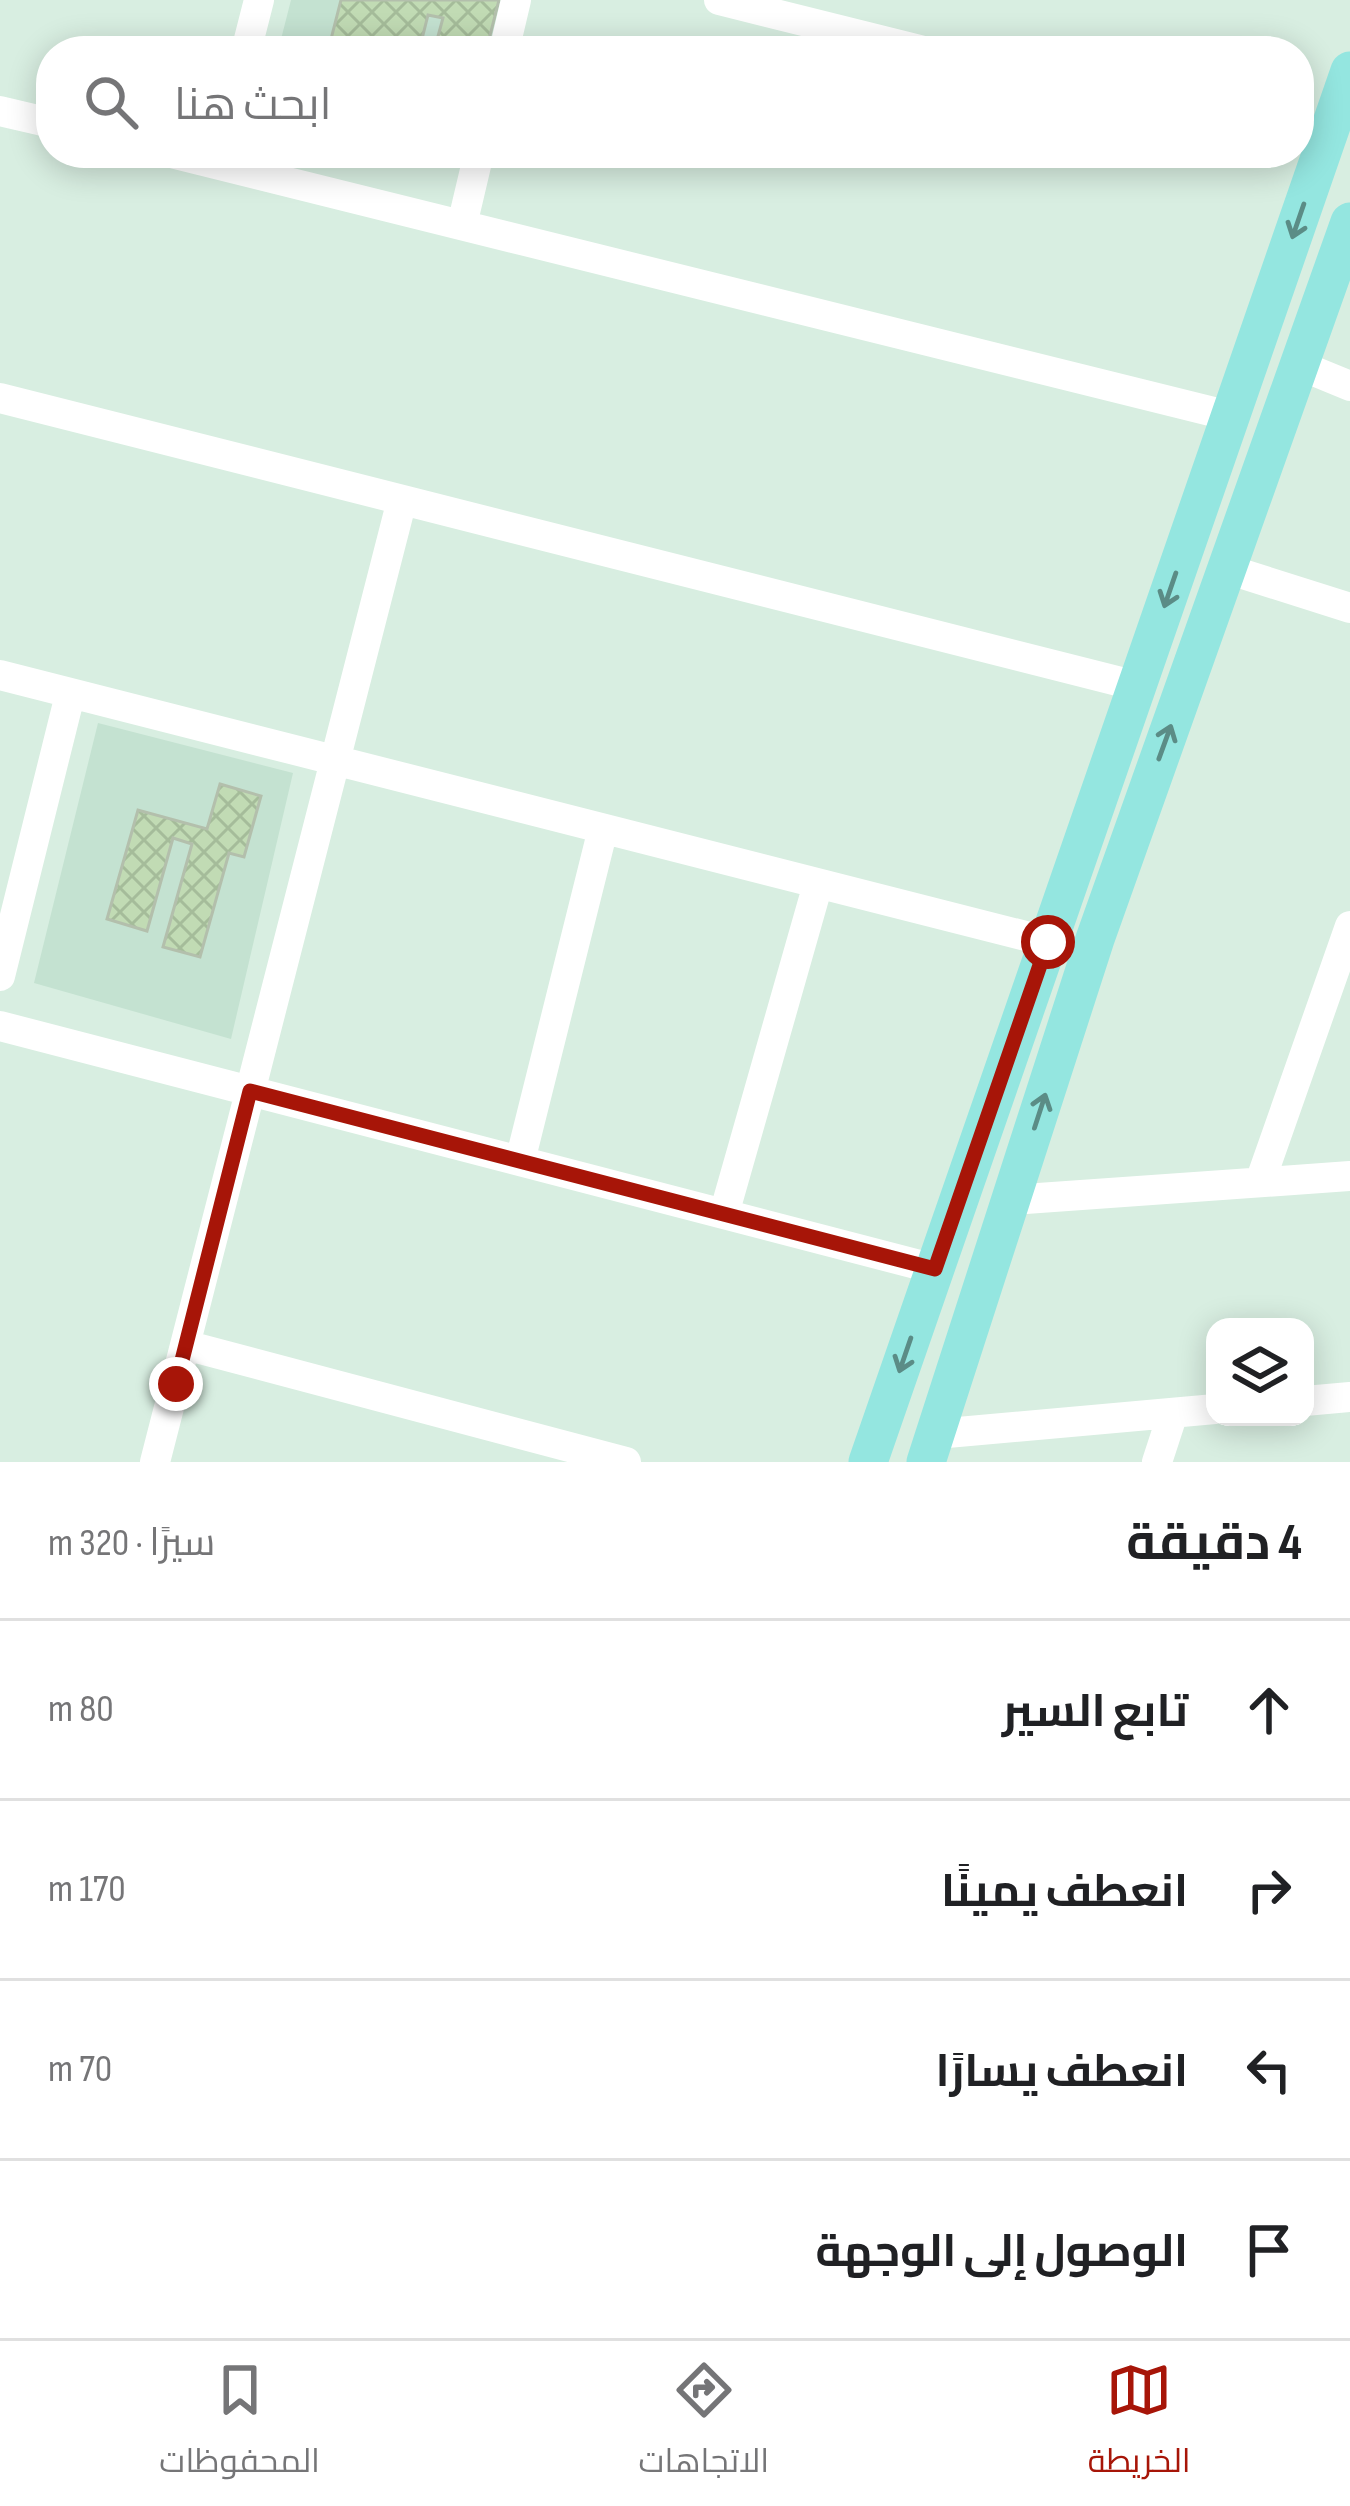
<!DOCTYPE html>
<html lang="ar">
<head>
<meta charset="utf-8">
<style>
	:root { --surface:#fff; --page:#f2f2f2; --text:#202124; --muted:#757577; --line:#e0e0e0; --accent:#a71508 }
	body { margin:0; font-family:"Sofia Sans Condensed",Cairo,sans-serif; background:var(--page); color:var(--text); direction:rtl }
	.controls { position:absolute; right:36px; bottom:36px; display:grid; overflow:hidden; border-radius:24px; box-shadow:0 6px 30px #0003 }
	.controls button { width:108px; height:108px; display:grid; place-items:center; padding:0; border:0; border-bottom:3px solid var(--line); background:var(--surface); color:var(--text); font:60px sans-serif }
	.stop { position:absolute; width:36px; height:36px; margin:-27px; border:9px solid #a71508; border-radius:50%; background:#fff }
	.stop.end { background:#a71508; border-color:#fff; box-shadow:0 3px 12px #0008 }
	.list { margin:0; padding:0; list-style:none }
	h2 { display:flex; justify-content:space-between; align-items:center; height:156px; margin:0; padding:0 48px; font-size:51px }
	h2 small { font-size:39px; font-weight:400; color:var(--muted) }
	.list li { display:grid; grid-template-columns:78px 1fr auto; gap:36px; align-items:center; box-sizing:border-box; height:180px; padding:0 48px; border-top:3px solid var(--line) }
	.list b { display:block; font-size:45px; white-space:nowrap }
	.list em { font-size:39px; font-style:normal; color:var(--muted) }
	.icon { flex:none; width:66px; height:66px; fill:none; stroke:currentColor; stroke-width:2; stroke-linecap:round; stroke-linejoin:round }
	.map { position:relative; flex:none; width:1350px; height:1462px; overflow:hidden; direction:ltr }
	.search { position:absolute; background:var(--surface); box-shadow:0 6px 30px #0003; left:36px; right:36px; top:36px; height:132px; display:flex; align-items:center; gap:30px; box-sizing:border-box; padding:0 42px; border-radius:48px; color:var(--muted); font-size:45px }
	.sheet { height:876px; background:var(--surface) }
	nav { display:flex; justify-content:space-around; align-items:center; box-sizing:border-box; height:168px; border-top:3px solid var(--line); background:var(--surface); font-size:33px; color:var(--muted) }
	nav a { display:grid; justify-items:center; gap:6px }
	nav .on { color:var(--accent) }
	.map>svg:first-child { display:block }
	.built { fill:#c4e2d1 }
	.building { fill:url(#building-cross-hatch); stroke:#b3bfac; stroke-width:3 }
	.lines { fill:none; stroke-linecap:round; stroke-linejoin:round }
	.minor { stroke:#fff; stroke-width:30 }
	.major { stroke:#94e6e0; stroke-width:39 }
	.oneway { stroke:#5b8c86 }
	.route { stroke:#a71508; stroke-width:15 }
</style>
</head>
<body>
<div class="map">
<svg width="1350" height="1462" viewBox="0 0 1350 1462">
	<defs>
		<pattern id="building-cross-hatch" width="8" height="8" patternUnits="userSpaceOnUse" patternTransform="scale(3)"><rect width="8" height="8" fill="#c1dbb4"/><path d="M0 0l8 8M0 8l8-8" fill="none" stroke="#a5bc9a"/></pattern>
	</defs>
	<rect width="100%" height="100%" fill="#d8eee1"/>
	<path class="built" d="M 291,0 L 508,0 L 496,51 L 278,51 Z
		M 98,723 L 293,773 L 231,1039 L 34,983 Z"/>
	<path class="building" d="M 341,0 L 499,0 L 486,51 L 434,51 L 443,18 L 428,15 L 419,51 L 328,51 Z
		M 220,784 L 261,796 L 244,857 L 229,853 L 200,957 L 163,947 L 192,844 L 173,838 L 147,931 L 107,919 L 138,810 L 207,829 Z"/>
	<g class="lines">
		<path class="minor" d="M 719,0 L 924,51
			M 246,51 L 259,0
			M 504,51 L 516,0
			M 0,111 L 51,123
			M 171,153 L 1230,416
			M 462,225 L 479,153
			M 1299,365 L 1350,386
			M 0,398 L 1137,686
			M 1227,569 L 1350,608
			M 0,675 L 1049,942
			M 0,976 L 70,695
			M 0,1026 L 935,1269
			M 520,1161 L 603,829
			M 1260,1182 L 1350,926
			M 1011,1200 L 1350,1176
			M 724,1214 L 818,884
			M 185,1345 L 626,1462
			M 1305,1401 L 1350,1397
			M 936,1434 L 1215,1409
			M 155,1462 L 402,500
			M 1157,1462 L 1173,1413"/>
		<path class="major" d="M 868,1462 L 1350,71
			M 926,1462 L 1095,939 L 1350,222"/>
	</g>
	<defs><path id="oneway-shaft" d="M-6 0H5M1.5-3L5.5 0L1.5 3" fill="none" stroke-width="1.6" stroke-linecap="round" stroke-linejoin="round" transform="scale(3)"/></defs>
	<g class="oneway">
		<use href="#oneway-shaft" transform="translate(1298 221) rotate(109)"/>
		<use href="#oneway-shaft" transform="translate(1170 590) rotate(109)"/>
		<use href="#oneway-shaft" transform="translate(1165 742) rotate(-70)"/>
		<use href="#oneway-shaft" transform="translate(1040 1111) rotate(-72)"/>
		<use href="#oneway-shaft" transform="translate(905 1355) rotate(109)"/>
	</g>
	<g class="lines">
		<path class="route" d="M 176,1384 L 250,1091 L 935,1269 L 1048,942"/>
	</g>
</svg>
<div class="controls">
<button><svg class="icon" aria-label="layers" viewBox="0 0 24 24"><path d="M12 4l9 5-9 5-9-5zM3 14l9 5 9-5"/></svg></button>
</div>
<div class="stop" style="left:1048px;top:942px"></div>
<div class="stop end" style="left:176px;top:1384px"></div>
<div class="search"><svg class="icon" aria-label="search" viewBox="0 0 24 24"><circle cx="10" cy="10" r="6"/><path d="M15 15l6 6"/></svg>ابحث هنا</div>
</div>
<section class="sheet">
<h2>4 دقيقة<small>سيرًا · 320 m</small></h2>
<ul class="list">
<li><svg class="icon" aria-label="ahead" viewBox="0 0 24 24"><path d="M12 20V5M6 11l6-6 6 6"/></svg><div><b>تابع السير</b></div><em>80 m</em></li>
<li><svg class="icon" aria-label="right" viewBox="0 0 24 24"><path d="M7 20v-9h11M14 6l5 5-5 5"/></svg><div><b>انعطف يمينًا</b></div><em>170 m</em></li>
<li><svg class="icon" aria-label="left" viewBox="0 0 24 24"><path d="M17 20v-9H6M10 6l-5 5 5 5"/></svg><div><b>انعطف يسارًا</b></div><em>70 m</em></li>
<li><svg class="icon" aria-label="arrive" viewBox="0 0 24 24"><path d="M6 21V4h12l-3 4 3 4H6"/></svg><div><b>الوصول إلى الوجهة</b></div></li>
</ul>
</section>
<nav>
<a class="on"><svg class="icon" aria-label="map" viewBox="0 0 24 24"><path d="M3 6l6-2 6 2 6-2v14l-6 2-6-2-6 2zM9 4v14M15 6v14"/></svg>الخريطة</a>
<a><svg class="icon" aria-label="directions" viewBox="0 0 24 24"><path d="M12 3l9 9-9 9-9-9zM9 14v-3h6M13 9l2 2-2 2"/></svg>الاتجاهات</a>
<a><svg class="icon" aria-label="saved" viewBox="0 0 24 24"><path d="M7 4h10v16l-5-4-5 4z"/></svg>المحفوظات</a>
</nav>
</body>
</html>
